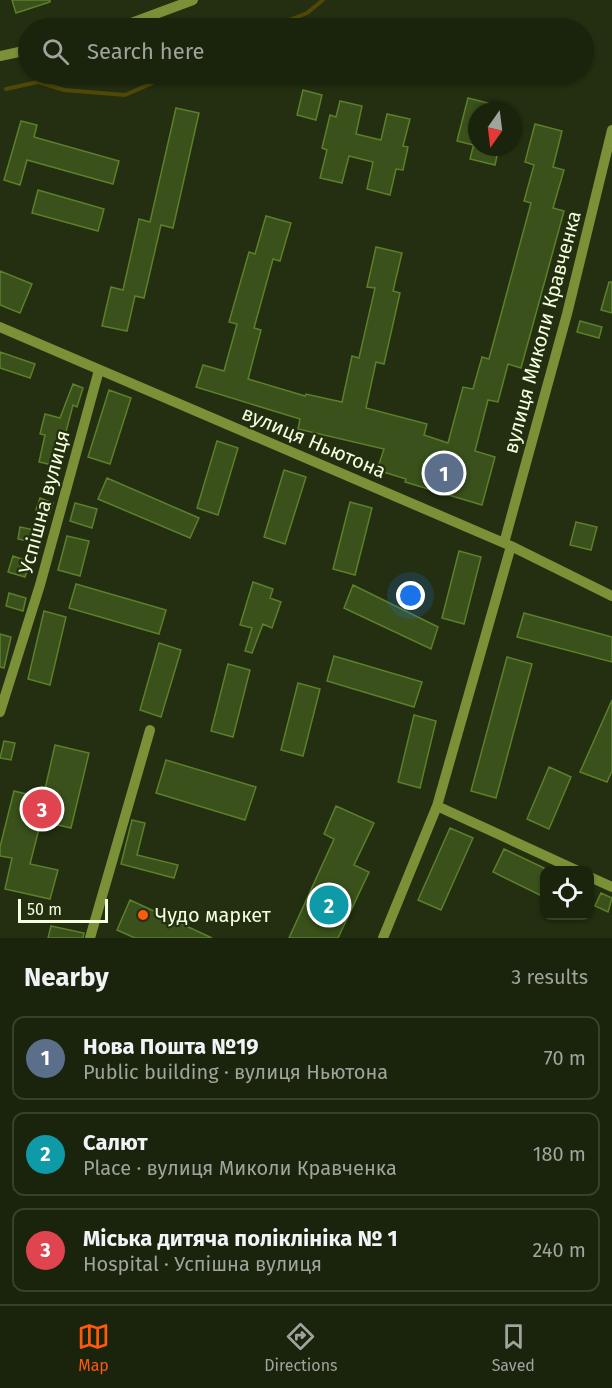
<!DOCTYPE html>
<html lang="en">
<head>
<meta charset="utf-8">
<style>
	:root { --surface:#1a230c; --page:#232b15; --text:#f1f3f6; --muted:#9fa49d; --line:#38402d; --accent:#ff590a }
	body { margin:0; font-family:"Fira Sans",sans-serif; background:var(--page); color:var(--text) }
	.controls { position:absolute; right:18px; bottom:18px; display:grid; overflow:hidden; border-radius:12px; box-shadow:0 2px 4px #0004 }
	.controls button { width:54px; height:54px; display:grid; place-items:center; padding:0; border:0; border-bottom:2px solid var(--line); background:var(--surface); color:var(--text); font:30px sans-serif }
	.compass { position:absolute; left:468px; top:102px; width:54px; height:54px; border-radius:50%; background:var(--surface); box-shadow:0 2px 4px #0004; rotate:194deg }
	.scale { position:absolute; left:18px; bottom:15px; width:90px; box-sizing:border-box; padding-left:6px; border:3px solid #f4ffde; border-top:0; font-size:16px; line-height:21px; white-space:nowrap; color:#f4ffde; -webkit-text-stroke:4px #232f10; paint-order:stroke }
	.you { position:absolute; left:411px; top:596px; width:21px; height:21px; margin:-15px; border:4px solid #fff; border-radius:50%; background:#1a73e8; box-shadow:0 0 0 9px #1a73e833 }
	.badge { display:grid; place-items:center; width:39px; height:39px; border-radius:50%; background:var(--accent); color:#fff; font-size:20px; font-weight:700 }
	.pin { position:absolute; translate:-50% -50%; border:3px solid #fff; box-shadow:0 2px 6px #0006 }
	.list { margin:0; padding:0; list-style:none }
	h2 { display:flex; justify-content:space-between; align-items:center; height:78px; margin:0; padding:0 24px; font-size:26px }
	h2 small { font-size:20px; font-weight:400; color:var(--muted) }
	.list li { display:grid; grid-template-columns:39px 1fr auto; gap:18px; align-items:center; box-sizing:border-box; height:84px; margin:0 12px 12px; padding:0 12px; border:2px solid var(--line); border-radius:12px }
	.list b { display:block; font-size:22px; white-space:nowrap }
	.list p { margin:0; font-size:20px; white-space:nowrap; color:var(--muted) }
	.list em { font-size:20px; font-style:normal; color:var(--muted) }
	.icon { flex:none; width:33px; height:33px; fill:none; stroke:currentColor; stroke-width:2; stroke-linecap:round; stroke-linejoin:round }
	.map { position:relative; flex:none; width:612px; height:938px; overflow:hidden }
	.search { position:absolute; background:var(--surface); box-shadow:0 2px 4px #0004; left:18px; right:18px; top:18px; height:66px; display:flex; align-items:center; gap:15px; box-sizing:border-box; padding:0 21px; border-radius:33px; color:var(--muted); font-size:22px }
	.sheet { height:366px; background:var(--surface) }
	nav { display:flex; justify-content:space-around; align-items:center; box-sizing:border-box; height:84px; border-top:2px solid var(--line); background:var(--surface); font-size:16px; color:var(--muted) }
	nav a { display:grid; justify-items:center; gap:3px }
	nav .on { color:var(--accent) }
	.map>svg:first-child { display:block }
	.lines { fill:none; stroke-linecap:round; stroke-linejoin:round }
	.stream { stroke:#514707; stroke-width:4 }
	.building { fill:#3a511b; stroke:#5c7f2b; stroke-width:1.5 }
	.minor { stroke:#7a9138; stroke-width:10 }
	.poi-dot { fill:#ff590a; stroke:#232f10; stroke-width:2 }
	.labels { text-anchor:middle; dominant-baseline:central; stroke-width:4.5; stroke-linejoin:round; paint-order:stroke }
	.street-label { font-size:20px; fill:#f4ffde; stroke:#232f10 }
	.poi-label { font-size:20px; fill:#f4ffde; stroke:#232f10; text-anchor:start }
</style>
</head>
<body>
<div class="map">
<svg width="612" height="938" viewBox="0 0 612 938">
	<rect width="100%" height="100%" fill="#232f10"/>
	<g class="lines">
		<path class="stream" d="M 269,28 L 307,13 L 323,0
			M 6,89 L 38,82 L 64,90 L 125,95 L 173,74"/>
	</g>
	<path class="building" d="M 12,0 L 50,0 L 50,2 L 16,13 Z
		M 303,90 L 322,95 L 316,120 L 297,115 Z
		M 468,98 L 488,103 L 487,111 L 477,111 L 477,146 L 457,141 Z
		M 340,101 L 362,106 L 356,134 L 381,140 L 387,114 L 410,119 L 403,146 L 408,147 L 403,170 L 396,169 L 390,195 L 367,189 L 373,162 L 349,156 L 342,183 L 320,178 L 327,150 L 322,148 L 330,115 L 336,117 Z
		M 176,108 L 199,113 L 173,228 L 161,225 L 144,298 L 135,296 L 127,331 L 102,326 L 111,287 L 123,290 L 139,219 L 150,222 Z
		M 21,121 L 37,125 L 34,137 L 119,161 L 113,184 L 27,160 L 20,185 L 4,180 Z
		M 535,124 L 562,131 L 553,167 L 564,170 L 553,208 L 564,211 L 521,368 L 508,364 L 498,402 L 488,400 L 475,451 L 495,457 L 482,505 L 405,482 L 406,479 L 377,470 L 384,449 L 298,429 L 300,419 L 196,387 L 203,365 L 224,371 L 237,324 L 229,322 L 249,252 L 255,254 L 266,216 L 291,223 L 280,261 L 273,259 L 254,328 L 261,330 L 248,379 L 305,396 L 306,394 L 342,402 L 352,356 L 359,358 L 375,288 L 367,287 L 376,247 L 402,253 L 393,291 L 400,293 L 384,364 L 376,362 L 366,408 L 427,424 L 424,435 L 448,443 L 463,387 L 473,389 L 482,357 L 489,359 L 531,203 L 524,201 L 534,165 L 525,162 Z
		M 473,147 L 499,147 L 495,165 L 470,159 Z
		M 38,190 L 104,209 L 98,231 L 32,213 Z
		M 0,271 L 32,284 L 20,313 L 0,305 Z
		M 609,282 L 612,282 L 612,313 L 601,310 Z
		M 580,321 L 602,327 L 599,338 L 577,332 Z
		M 0,352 L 35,364 L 30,378 L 0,368 Z
		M 73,384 L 83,388 L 77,407 L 73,405 L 57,466 L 39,462 L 45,435 L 40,434 L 45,414 L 60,418 Z
		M 109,390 L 131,398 L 110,464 L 88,457 Z
		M 217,441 L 238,448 L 218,515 L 197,508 Z
		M 284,470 L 306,477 L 285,544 L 264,537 Z
		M 107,478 L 199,518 L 190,538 L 98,499 Z
		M 40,498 L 53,503 L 49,514 L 36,510 Z
		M 350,502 L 372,508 L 355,575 L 333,569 Z
		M 75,503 L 97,509 L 92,528 L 70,521 Z
		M 576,522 L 597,527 L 591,550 L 570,545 Z
		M 20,527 L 39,531 L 37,543 L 18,539 Z
		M 67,536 L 89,541 L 80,576 L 58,570 Z
		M 459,551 L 481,557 L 464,624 L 442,618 Z
		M 13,556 L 30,562 L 25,577 L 8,572 Z
		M 253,582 L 273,589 L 270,598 L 281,602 L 272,628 L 263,624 L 252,653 L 245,651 L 252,628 L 240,625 Z
		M 76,584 L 166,610 L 159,634 L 69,608 Z
		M 353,585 L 438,627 L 431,649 L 344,608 Z
		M 9,593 L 26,598 L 23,611 L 6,606 Z
		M 44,611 L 66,617 L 50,685 L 28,679 Z
		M 524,613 L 612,637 L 612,662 L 517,637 Z
		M 0,634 L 11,637 L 4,668 L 0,667 Z
		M 159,643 L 181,650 L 161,717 L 140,710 Z
		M 334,656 L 422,682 L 414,707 L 327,681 Z
		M 507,657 L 532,664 L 496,798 L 471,791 Z
		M 228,664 L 250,670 L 233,737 L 211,731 Z
		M 298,683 L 320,689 L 303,756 L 281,750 Z
		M 612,700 L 612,771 L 607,782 L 580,772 Z
		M 414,715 L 436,721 L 420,788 L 398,782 Z
		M 4,741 L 15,743 L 11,760 L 0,758 Z
		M 55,745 L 89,753 L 71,828 L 41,821 L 30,864 L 58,870 L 50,899 L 5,889 L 12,858 L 0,856 L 0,847 L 14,791 L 43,798 Z
		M 166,760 L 256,787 L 245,820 L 156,793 Z
		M 549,767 L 571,777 L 549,829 L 527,819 Z
		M 336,806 L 374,823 L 354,865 L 369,872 L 338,938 L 289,938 L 334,839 L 324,834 Z
		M 132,820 L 145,823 L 137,855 L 178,865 L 174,878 L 121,864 Z
		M 450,828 L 473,838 L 441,910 L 418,900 Z
		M 504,849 L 544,868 L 544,897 L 493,872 Z
		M 601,893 L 612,898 L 608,912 L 595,906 Z
		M 130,900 L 212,938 L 135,938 L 117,930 Z
		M 51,926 L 84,933 L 83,938 L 48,938 Z"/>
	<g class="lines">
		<path class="minor" d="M 118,28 L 193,0
			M 0,56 L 28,50
			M 0,327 L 511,546 L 612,596
			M 504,543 L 567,314 L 612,130
			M 0,712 L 40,585 L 99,370
			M 437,806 L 576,870
			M 590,877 L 612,887
			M 90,938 L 150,730
			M 383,938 L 437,806 L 511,546"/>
	</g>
	<circle class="poi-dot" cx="143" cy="915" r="6"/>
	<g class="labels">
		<g class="street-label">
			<text transform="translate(542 332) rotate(-75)">вулиця Миколи Кравченка</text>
			<text transform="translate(314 442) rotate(23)">вулиця Ньютона</text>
			<text transform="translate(44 502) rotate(-75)">Успішна вулиця</text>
		</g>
		<g class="poi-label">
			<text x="155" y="915">Чудо маркет</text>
		</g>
	</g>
</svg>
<div class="controls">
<button><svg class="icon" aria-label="locate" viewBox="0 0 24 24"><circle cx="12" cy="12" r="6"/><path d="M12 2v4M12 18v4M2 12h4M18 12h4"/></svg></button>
</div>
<svg class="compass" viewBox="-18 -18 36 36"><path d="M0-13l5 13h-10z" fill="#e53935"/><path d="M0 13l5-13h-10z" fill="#9fa49d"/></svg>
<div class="scale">50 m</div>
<div class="you"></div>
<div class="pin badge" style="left:444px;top:473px;background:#5c6f8a">1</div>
<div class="pin badge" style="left:329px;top:905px;background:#0f9aa8">2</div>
<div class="pin badge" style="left:42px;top:809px;background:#e0444e">3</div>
<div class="search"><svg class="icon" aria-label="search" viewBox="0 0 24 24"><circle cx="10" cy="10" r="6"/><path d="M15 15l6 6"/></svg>Search here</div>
</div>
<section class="sheet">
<h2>Nearby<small>3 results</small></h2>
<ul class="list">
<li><span class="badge" style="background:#5c6f8a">1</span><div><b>Нова Пошта №19</b><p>Public building · вулиця Ньютона</p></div><em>70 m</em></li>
<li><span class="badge" style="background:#0f9aa8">2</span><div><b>Салют</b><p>Place · вулиця Миколи Кравченка</p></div><em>180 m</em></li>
<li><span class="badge" style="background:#e0444e">3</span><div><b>Міська дитяча поліклініка № 1</b><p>Hospital · Успішна вулиця</p></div><em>240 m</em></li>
</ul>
</section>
<nav>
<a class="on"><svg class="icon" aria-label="map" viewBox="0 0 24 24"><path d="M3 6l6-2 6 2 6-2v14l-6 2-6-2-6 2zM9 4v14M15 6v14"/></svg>Map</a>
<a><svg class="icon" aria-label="directions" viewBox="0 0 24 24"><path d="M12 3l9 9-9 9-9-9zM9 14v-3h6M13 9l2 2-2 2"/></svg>Directions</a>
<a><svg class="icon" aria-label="saved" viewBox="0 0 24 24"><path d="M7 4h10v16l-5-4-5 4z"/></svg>Saved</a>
</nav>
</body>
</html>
